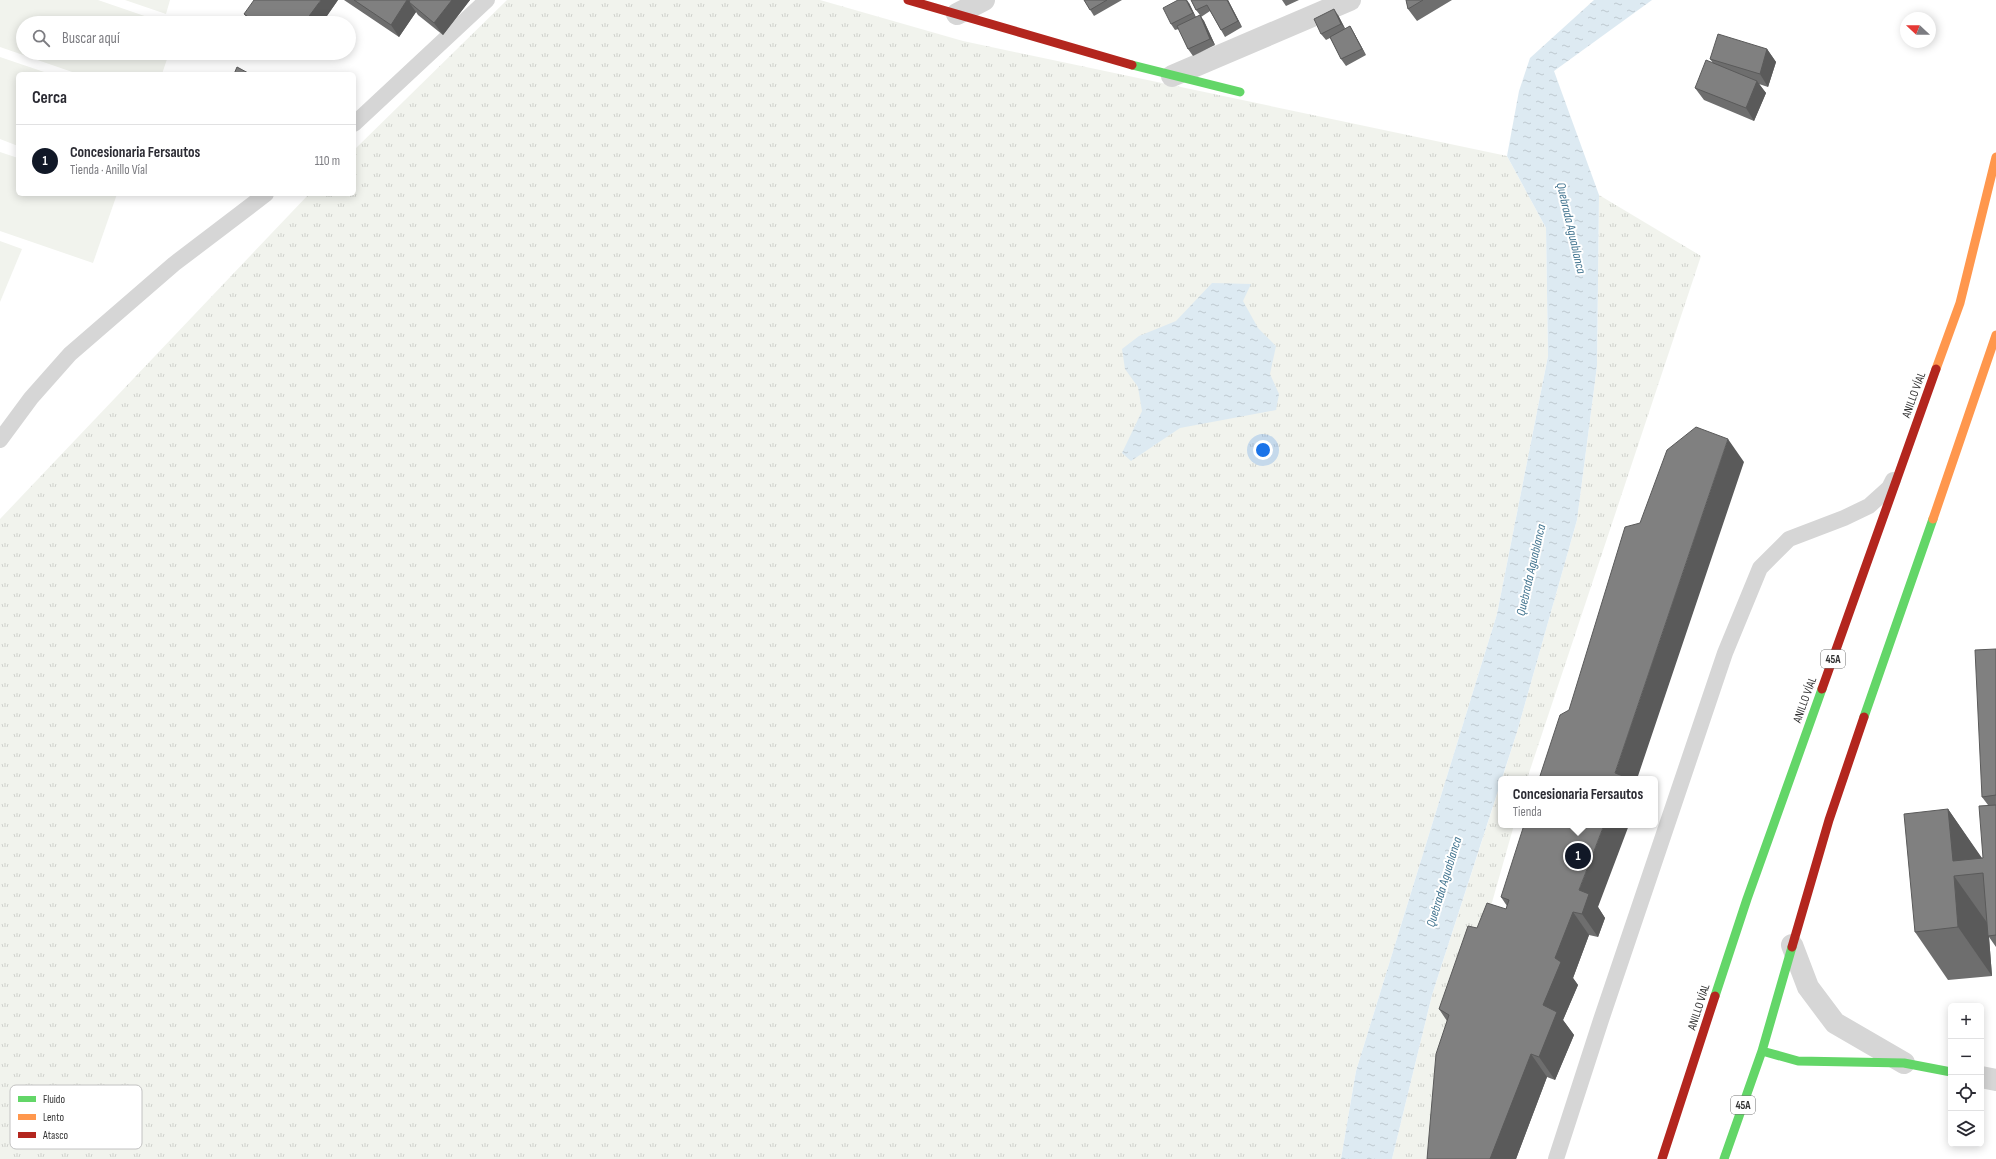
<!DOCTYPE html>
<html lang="es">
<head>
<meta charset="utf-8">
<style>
	:root { --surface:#fff; --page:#f7f7f7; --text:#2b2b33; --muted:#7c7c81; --line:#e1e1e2; --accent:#111827 }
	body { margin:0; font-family:"Sofia Sans Condensed",sans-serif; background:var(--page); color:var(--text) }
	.controls { position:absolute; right:12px; bottom:12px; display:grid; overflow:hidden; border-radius:6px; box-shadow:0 2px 10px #0003 }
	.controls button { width:36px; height:36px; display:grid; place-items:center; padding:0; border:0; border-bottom:1px solid var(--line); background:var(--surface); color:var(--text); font:20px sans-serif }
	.compass { position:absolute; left:1900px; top:12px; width:36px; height:36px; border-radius:50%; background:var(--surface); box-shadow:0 2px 10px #0003; rotate:292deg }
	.you { position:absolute; left:1263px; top:450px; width:14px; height:14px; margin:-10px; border:3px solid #fff; border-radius:50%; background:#1a73e8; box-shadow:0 0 0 6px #1a73e833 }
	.badge { display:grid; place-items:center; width:26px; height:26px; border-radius:50%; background:var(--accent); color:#fff; font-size:13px; font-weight:700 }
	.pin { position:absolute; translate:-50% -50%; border:2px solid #fff; box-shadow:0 1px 4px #0006 }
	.popup { position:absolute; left:1498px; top:776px; width:160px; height:52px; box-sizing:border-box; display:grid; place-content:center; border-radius:6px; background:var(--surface); filter:drop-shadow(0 1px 3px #0005); font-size:13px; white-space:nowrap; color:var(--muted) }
	.popup b { font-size:15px; color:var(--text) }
	.popup::after { content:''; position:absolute; left:50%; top:100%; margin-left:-8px; border:8px solid transparent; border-top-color:var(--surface) }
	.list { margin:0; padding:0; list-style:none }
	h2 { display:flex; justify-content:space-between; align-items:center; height:52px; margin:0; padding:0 16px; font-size:17px }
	h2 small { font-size:13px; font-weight:400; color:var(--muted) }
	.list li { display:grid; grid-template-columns:26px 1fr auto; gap:12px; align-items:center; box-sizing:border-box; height:72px; padding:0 16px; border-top:1px solid var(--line) }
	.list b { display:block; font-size:15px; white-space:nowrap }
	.list p { margin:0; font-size:13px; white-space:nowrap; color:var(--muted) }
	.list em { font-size:13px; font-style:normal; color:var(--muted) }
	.icon { flex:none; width:22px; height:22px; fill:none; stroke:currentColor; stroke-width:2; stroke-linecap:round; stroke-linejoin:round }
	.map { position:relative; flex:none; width:1996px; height:1159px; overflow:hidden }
	.search { position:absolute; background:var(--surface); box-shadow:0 2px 10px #0003; left:16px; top:16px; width:340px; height:44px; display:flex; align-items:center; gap:10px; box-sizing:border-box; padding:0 14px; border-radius:22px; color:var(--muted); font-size:15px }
	.panel { position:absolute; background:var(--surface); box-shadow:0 2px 10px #0003; left:16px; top:72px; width:340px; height:124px; border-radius:6px }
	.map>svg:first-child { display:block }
	.grass { fill:url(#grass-tufts) }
	.garden { fill:#f1f3ed }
	.water { fill:url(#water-ripples) }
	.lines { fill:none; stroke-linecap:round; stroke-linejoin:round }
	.lane { stroke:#d6d6d6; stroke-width:16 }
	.street { stroke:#d6d6d6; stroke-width:22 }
	.fast { stroke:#63d668; stroke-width:9 }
	.slow { stroke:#ff974d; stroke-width:9 }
	.jam { stroke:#b3261e; stroke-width:9 }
	.wall { fill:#6e6e6e }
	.shaded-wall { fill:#5a5a5a }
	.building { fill:#808080; stroke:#5a5a5a }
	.labels { text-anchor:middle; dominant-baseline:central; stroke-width:4; stroke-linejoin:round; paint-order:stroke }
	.shield { fill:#fff; stroke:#707070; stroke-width:1 }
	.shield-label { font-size:11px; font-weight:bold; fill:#323232 }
	.street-label { font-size:12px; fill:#323232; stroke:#fff }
	.water-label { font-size:13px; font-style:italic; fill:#437590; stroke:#fff }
	.key { fill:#fff; stroke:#c2c2c2; stroke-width:1 }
	.key-label { font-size:11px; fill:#323232 }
</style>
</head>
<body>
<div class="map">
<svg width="1996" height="1159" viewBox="0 0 1996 1159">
	<defs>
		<pattern id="grass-tufts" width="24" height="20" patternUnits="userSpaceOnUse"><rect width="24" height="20" fill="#f1f3ed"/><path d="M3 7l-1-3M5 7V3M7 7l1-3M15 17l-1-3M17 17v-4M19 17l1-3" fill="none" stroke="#cfd1cc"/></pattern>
		<pattern id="water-ripples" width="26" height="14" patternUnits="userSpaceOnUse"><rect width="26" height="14" fill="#ddeaf2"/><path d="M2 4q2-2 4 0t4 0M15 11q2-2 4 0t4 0" fill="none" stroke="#bec9d0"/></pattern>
	</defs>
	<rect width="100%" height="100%" fill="#fff"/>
	<path class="grass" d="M 507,0 L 820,0 L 963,41 L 1507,156 L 1546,228 L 1548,356 L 1497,614 L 1356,1071 L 1341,1159 L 0,1159 L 0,519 L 309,194 L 354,194 L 354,150 Z
		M 1599,195 L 1701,256 L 1527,779 L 1502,779 L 1517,732 L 1577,520 L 1597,366 Z
		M 1501,782 L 1501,825 L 1514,825 L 1437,1096 L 1426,1159 L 1392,1159 L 1432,995 Z"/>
	<path class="garden" d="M 0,0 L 98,0 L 165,23 L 23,23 L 23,53 L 169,53 L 162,74 L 78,74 L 0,47 Z
		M 125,0 L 170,0 L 166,14 Z
		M 0,57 L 50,74 L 18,74 L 18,146 L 0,139 Z
		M 0,152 L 18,158 L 18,194 L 117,194 L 93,263 L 0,231 Z
		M 0,241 L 22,249 L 0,302 Z"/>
	<path class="water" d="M 1594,0 L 1652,0 L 1554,71 L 1599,195 L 1597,366 L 1577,520 L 1517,732 L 1432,995 L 1392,1159 L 1341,1159 L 1356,1071 L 1497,614 L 1548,356 L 1546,228 L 1507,156 L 1519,91 L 1530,58 Z
		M 1212,283 L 1251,284 L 1243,301 L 1258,328 L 1276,346 L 1270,374 L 1279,394 L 1276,410 L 1180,428 L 1131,461 L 1122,453 L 1142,411 L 1138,387 L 1125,369 L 1122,349 L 1139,336 L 1176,321 Z"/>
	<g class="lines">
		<path class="lane" d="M 354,124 L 487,0
			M 0,440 L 31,398 L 70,354 L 174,264 L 266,194
			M 1556,1159 L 1601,1020 L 1725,653 L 1760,568 L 1789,539 L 1844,518 L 1869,506 L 1889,488 L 1893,480"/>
		<path class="street" d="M 957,14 L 984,0
			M 1172,76 L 1350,0
			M 1792,945 L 1808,987 L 1835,1023 L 1904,1063
			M 1981,1077 L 1996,1080"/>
		<path class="fast" d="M 1132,65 L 1240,92
			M 1864,717 L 1933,519
			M 1715,996 L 1747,899 L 1822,689
			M 1762,1051 L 1798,1061 L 1904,1063 L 1951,1072
			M 1724,1159 L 1762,1051 L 1792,947"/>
		<path class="slow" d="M 1936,369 L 1960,303 L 1996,157
			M 1933,519 L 1996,335"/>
		<path class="jam" d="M 908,0 L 1132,65
			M 1822,689 L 1936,369
			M 1792,947 L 1829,820 L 1864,717
			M 1662,1159 L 1715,996"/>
	</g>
	<path class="wall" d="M 338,0 L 322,23 L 251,23 L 244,14 Z
		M 344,0 L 470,0 L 443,35 L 418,15 L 416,12 L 399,37 Z
		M 1084,0 L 1122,0 L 1094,16 Z
		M 1191,0 L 1228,0 L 1242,27 L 1225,37 L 1221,30 L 1210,11 L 1201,17 L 1204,21 L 1215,45 L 1193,56 L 1188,49 L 1179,29 L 1175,30 L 1171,24 L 1189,3 L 1196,17 L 1200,15 L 1196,10 Z
		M 1282,0 L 1299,0 L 1286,6 Z
		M 1406,0 L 1452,0 L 1417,21 L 1408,9 Z
		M 1338,15 L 1345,29 L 1350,26 L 1354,33 L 1366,55 L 1346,66 L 1341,59 L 1330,38 L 1326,40 L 1321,34 Z
		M 1767,49 L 1776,62 L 1768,87 L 1759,84 L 1766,93 L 1754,121 L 1704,100 L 1695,88 L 1713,63 L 1710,59 Z
		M 290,53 L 301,53 L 297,58 Z
		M 1996,649 L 1996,947 L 1989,937 L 1992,976 L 1948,980 L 1915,932 L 1948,809 L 1982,859 L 1983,858 L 1988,805 L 1982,797 Z
		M 1501,897 L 1598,907 L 1605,918 L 1598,937 L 1589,935 L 1573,978 L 1578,985 L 1563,1020 L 1574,1035 L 1555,1080 L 1547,1077 L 1516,1159 L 1427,1159 L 1447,1021 L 1439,1009 L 1477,928 L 1506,909 L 1507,906 Z"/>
	<path class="shaded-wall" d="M 321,0 L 338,0 L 322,23 L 304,23 Z
		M 407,0 L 424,0 L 409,2 L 416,12 L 399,37 L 391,25 Z
		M 452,0 L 470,0 L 443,35 L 434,23 Z
		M 1186,0 L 1187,0 L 1189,3 L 1197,20 L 1193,13 Z
		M 1227,0 L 1228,0 L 1242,27 L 1238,21 Z
		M 1334,9 L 1338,15 L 1346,30 L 1341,24 Z
		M 1200,15 L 1204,21 L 1215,45 L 1210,39 Z
		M 1350,26 L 1354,33 L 1366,55 L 1362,49 Z
		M 1767,49 L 1776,62 L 1768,87 L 1760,74 Z
		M 294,53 L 301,53 L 297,58 Z
		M 1757,81 L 1766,93 L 1754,121 L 1746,108 Z
		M 1728,439 L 1744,462 L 1637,779 L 1620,779 L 1615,773 Z
		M 1948,809 L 1982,858 L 1983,873 L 1953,861 Z
		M 1604,825 L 1629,825 L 1598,907 L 1605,918 L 1598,937 L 1582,914 L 1579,890 Z
		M 1954,876 L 1988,924 L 1992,976 L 1958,927 Z
		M 1573,912 L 1589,935 L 1573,978 L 1578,985 L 1563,1020 L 1574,1035 L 1555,1080 L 1539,1057 L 1543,1005 L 1555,958 Z
		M 1531,1054 L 1547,1077 L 1516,1159 L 1490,1159 Z"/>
	<path class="building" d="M 254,0 L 321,0 L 304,23 L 257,23 L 244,14 Z
		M 354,0 L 407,0 L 391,25 Z
		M 410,0 L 452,0 L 434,23 L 409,2 Z
		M 1084,0 L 1107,0 L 1090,10 Z
		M 1178,0 L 1186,0 L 1193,13 L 1171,24 L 1163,8 Z
		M 1191,0 L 1227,0 L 1238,21 L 1221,30 L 1207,5 L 1196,10 Z
		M 1406,0 L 1423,0 L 1408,9 Z
		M 1334,9 L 1341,24 L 1321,34 L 1314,19 Z
		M 1200,15 L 1210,39 L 1188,49 L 1177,26 Z
		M 1350,26 L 1362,49 L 1341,59 L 1330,37 Z
		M 1718,34 L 1767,49 L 1760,74 L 1710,59 Z
		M 1706,60 L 1757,81 L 1746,108 L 1695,88 Z
		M 237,67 L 250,74 L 234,74 Z
		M 1696,427 L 1728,439 L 1615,773 L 1623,776 L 1622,779 L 1539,779 L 1560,715 L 1569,710 L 1625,527 L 1640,523 L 1667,450 Z
		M 1996,649 L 1996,795 L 1982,797 L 1975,650 Z
		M 1996,805 L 1996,935 L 1988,936 L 1983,873 L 1954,876 L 1958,927 L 1915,932 L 1904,814 L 1948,809 L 1953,861 L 1983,858 L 1979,806 Z
		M 1524,825 L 1604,825 L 1579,890 L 1589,894 L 1582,914 L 1573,912 L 1555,958 L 1561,962 L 1543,1005 L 1557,1012 L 1539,1057 L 1531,1054 L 1490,1159 L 1427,1159 L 1436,1054 L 1449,1015 L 1439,1009 L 1468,926 L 1477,928 L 1487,903 L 1506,909 L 1509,900 L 1501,897 Z"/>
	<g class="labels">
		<g class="shield">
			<rect x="1821" y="650" width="24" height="18" rx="3"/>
			<rect x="1731" y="1096" width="24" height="18" rx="3"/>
		</g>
		<g class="shield-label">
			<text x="1833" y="659">45A</text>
			<text x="1743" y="1105">45A</text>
		</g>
		<g class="street-label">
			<text transform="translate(1914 395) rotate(-70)">ANILLO VÍAL</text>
			<text transform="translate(1805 700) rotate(-70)">ANILLO VÍAL</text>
			<text transform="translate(1699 1007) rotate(-72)">ANILLO VÍAL</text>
		</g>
		<g class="water-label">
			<text transform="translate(1571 228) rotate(77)">Quebrada Aguablanca</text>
			<text transform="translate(1531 570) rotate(-77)">Quebrada Aguablanca</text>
			<text transform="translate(1444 882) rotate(-73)">Quebrada Aguablanca</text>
		</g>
	</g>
	<rect x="10" y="1085" width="132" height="64" rx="6" class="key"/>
	<rect x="18" y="1096" width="18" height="6" fill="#63d668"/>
	<rect x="18" y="1114" width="18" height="6" fill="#ff974d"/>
	<rect x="18" y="1132" width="18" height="6" fill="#b3261e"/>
	<g class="key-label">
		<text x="43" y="1103">Fluido</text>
		<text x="43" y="1121">Lento</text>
		<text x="43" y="1139">Atasco</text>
	</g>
</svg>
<div class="controls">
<button>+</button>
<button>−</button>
<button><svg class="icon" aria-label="locate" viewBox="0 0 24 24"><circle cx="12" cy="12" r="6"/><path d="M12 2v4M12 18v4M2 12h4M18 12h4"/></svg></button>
<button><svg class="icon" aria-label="layers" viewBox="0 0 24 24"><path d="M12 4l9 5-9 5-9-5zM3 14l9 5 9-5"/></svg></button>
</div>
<svg class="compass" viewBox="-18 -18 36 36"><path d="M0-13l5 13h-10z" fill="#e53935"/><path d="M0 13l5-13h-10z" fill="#7c7c81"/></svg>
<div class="you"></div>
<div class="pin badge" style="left:1578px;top:856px">1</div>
<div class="popup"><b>Concesionaria Fersautos</b>Tienda</div>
<div class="search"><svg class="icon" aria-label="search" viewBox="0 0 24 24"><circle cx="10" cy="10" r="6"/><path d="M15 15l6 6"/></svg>Buscar aquí</div>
<section class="panel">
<h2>Cerca<small></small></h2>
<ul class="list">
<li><span class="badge">1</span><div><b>Concesionaria Fersautos</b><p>Tienda · Anillo Víal</p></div><em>110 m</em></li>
</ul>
</section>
</div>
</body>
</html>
